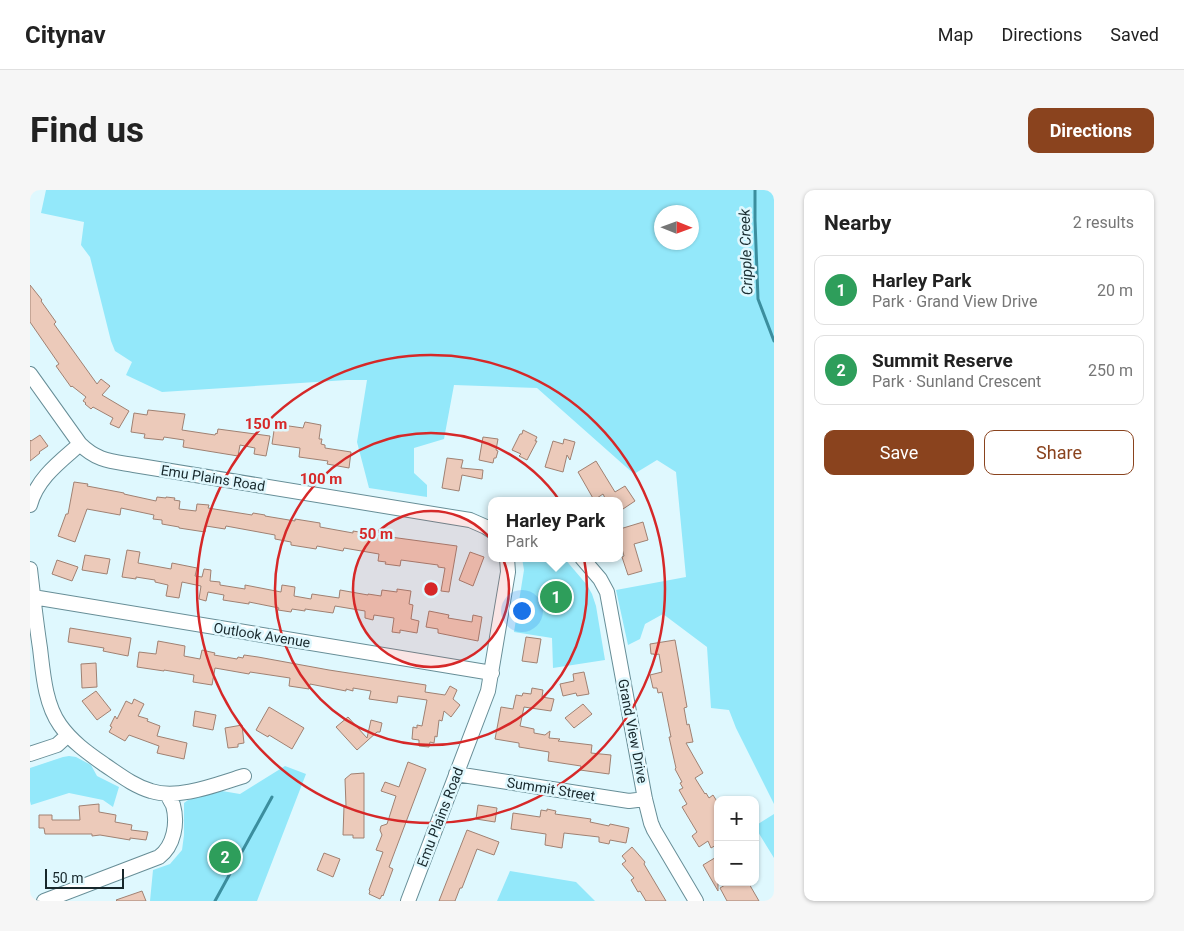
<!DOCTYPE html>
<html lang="en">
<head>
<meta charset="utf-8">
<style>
	:root { --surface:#fff; --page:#f6f6f6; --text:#222; --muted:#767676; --line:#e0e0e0; --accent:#8a431e }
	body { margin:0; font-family:Roboto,sans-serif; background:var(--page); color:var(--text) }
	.controls { position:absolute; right:15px; bottom:15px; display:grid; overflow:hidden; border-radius:10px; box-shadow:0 1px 4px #0004 }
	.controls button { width:45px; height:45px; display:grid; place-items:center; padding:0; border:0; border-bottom:1px solid var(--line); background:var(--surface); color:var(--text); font:25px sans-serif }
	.compass { position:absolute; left:624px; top:15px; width:45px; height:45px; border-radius:50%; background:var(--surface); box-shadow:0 1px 4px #0004; rotate:91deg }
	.scale { position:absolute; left:15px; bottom:12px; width:79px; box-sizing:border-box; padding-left:5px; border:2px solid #17272b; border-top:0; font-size:14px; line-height:18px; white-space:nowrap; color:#17272b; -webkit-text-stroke:4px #dff8fe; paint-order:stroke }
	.you { position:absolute; left:491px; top:420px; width:18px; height:18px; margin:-12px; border:4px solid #fff; border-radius:50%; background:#1a73e8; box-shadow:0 0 0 8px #1a73e833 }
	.badge { display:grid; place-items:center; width:32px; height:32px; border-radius:50%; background:var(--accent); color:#fff; font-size:16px; font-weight:700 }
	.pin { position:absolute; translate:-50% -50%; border:2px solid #fff; box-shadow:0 1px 5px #0006 }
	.popup { position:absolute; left:458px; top:307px; width:135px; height:65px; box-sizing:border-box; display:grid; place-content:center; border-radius:10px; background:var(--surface); filter:drop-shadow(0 1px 4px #0005); font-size:16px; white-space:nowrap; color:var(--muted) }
	.popup b { font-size:19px; color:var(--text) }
	.popup::after { content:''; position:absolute; left:50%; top:100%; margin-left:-10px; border:10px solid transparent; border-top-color:var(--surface) }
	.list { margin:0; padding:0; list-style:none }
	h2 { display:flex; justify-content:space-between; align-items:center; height:65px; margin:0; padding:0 20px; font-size:21px }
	h2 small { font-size:16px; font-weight:400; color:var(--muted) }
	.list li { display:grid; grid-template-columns:32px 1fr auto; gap:15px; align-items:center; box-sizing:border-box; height:70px; margin:0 10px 10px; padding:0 10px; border:1px solid var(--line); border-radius:10px }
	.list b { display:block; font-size:19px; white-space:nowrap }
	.list p { margin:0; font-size:16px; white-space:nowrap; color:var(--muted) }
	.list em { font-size:16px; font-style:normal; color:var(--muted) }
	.actions { display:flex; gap:10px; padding:15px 20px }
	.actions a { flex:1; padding:11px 0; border:1px solid var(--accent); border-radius:10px; text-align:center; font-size:18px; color:var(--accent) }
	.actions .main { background:var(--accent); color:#fff }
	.map { position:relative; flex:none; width:744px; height:711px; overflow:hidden; border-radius:10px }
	header { display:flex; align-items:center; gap:30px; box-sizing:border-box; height:70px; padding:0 25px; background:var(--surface); border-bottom:1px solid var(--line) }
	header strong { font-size:24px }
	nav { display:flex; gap:28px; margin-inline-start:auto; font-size:18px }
	.intro { display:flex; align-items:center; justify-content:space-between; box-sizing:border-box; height:120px; padding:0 30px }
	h1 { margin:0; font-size:35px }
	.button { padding:12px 22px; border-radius:10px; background:var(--accent); color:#fff; font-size:18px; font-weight:700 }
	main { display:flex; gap:30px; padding:0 30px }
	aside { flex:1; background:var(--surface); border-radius:10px; box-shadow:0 1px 4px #0004 }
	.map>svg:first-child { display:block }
	.green { fill:#93e8fa; fill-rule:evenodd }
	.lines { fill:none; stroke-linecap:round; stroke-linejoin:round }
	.stream { stroke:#3b8e9e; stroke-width:3 }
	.building { fill:#eccaba; stroke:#a08172 }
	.minor-casing { stroke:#678e97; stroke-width:16 }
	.minor { stroke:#fff; stroke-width:14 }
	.ring { fill:none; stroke:#d62828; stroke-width:2.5 }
	.labels { text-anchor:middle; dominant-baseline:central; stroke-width:5; stroke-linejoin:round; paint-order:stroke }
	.street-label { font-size:14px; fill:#17272b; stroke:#dff8fe }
	.water-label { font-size:15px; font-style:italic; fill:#1b2f33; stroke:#dff8fe }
	.centre { fill:#d62828; stroke:#dff8fe; stroke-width:2.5 }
	.ring-label { font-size:15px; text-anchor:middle; font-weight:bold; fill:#d62828; stroke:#dff8fe; stroke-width:5; stroke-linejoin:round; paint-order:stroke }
</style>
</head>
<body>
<header>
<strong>Citynav</strong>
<nav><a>Map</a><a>Directions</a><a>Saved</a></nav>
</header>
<div class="intro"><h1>Find us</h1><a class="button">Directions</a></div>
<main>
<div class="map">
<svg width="744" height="711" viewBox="0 0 744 711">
	<rect width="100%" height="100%" fill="#dff8fe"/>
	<path class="green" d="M 16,0 L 744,0 L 744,614 L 706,538 L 699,520 L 681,518 L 677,457 L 633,424 L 615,434 L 610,449 L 598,455 L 586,400 L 656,387 L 646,282 L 627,270 L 604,284 L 507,198 L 424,195 L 414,249 L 384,258 L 384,283 L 397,295 L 397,307 L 339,298 L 327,252 L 337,190 L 317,190 L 132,202 L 96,185 L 102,172 L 85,161 L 81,151 L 60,67 L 51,55 L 54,32 L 11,23 ZM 632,22 L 662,22 L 662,52 L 632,52 Z
		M 492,368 L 534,368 L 557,395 L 562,404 L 566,416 L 575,470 L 523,478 L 522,448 L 484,442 L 494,380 Z
		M 39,566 L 46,567 L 61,575 L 67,586 L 89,597 L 83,617 L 73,610 L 39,603 L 1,615 L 0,611 L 0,578 L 33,567 Z
		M 255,576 L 276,584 L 227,711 L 120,711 L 123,680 L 140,674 L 152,660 L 154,645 L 154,613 L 158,610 L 192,601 L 210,604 Z
		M 744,624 L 744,668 L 725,637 L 725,636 Z
		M 480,681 L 546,692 L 565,711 L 467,711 Z"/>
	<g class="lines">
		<path class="stream" d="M 725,0 L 725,30 L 728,109 L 744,151
			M 185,711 L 242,607"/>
	</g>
	<path class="building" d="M 0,95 L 12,110 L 11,111 L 26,132 L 24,134 L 67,194 L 71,189 L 80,196 L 72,205 L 99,221 L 89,238 L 80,234 L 83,228 L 63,217 L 61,219 L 55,214 L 56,213 L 53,211 L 56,207 L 42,196 L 41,197 L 26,176 L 29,174 L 0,132 Z
		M 118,220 L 155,224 L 152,240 L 185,245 L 186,243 L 187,244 L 188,239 L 240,246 L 236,266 L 224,264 L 225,258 L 210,255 L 208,266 L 153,257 L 154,250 L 134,247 L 133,250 L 114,248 L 115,244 L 101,242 L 104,223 L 117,225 Z
		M 275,232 L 291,235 L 289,249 L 292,249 L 291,254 L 295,255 L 295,258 L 321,262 L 319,278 L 297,274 L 298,271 L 269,267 L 270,258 L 242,254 L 245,234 L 273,238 Z
		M 493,240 L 507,247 L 505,251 L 507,251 L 497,270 L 489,266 L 491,264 L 482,260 L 490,244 L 492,244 Z
		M 10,245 L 18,256 L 9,262 L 10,263 L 0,271 L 0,250 L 1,251 Z
		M 453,247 L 468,249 L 466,260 L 468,261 L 466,268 L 464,268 L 463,273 L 449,270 Z
		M 534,249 L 545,252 L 540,270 L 537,265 L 533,282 L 515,277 L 523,251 L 533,254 Z
		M 417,268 L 433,270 L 431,278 L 453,280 L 452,289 L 432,285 L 429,301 L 412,298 Z
		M 566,271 L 585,302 L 595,296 L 605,311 L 590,321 L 590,311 L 572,311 L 575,308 L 573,304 L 564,310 L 548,282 Z
		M 44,292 L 58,294 L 57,296 L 94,303 L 94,304 L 126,311 L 127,307 L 136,308 L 136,307 L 145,308 L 144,310 L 150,311 L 149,319 L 166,321 L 167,314 L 179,315 L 178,318 L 222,325 L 223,323 L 235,325 L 235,326 L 265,331 L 265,329 L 290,333 L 290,337 L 323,343 L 323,341 L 353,346 L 427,356 L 419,402 L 411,401 L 415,378 L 408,377 L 408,375 L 371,370 L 370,376 L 355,374 L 356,372 L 348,371 L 349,364 L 314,358 L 313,361 L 287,356 L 286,359 L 261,355 L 261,352 L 245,349 L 245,345 L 196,336 L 195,339 L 176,336 L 175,342 L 149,338 L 149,337 L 132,334 L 132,330 L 123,329 L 124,325 L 91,318 L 90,325 L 57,319 L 45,352 L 28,346 L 36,324 L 38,324 Z
		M 613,332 L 618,350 L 604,354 L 612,381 L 598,385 L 592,367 L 594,366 L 590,351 L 590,339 Z
		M 97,360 L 110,362 L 108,373 L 141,379 L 142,373 L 167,378 L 165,386 L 172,387 L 174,379 L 181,380 L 180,391 L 190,392 L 190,395 L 215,399 L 215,395 L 251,402 L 252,395 L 265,397 L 264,406 L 281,409 L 282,404 L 309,408 L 310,400 L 338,405 L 338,404 L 351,406 L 352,400 L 367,402 L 367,399 L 381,401 L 379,414 L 383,415 L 381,429 L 389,431 L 387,443 L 370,440 L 370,443 L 362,442 L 364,428 L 344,425 L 343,430 L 335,428 L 335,421 L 305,416 L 303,423 L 275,419 L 275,421 L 262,419 L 261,422 L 248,420 L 249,418 L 219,412 L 219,414 L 193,410 L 194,405 L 178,402 L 176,411 L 169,409 L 171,396 L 152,392 L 149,408 L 136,406 L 138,395 L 125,392 L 125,390 L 106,387 L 106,389 L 92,387 Z
		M 440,362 L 454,367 L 443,396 L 429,390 Z
		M 55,365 L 80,369 L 77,384 L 52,380 Z
		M 27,370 L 48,377 L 42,391 L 22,384 Z
		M 399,421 L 419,425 L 418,428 L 442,432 L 443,425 L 452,427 L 448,451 L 408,443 L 408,439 L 396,437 Z
		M 40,438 L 101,448 L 98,466 L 73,461 L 74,458 L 38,452 Z
		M 496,447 L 511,449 L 507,473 L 492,471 Z
		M 645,450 L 657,517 L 654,518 L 657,535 L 659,534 L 663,552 L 656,553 L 673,583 L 665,588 L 675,604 L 676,603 L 679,608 L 683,605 L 688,613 L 688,654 L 681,658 L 678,651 L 669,657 L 662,646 L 667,642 L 652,617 L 657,614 L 649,600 L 653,598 L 650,593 L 652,592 L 645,579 L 646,578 L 639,547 L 641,547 L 632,502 L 628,503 L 627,498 L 623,498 L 620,485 L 632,482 L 629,464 L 624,465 L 624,464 L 621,464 L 620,454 Z
		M 128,451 L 155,456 L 154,466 L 170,469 L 172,460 L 185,463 L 184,465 L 207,469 L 208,467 L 213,468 L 214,465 L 228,467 L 299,480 L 396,495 L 395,502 L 415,505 L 420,496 L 427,500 L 423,509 L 430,515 L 421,527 L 414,521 L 412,531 L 409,530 L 407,547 L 405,546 L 404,553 L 400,552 L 399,557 L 389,556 L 389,550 L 382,549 L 383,537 L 387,538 L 387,535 L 392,536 L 397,510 L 368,506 L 367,513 L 339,509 L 341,501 L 323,498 L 323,501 L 316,499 L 316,501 L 280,494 L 279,499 L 259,496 L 260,488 L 220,482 L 219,484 L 185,478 L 182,495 L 163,492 L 164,485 L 134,480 L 134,481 L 107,477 L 109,462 L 126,464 Z
		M 66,473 L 67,497 L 52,498 L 51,474 Z
		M 554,482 L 559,504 L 547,506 L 546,503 L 533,506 L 530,494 L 544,491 L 543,484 Z
		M 502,498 L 513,500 L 512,507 L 524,509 L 521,521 L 494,517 L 490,536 L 504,539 L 504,543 L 515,545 L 520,541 L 519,548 L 530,549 L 528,551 L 562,555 L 561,563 L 581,565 L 579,584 L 550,580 L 551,576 L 518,571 L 519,562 L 489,557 L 489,553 L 465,549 L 471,517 L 483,519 L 486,505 L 492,506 L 493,503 L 501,504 Z
		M 66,501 L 81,520 L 67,530 L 52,511 Z
		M 104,509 L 114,514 L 108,526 L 118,529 L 117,531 L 130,536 L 127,546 L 157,553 L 154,569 L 127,563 L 129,556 L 99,545 L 95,551 L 79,542 L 82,537 L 80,536 L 85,526 L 87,529 L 96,511 L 102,514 Z
		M 553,514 L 562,524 L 544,538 L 535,528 Z
		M 239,517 L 274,538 L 262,559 L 239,545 L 238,547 L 226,540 Z
		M 165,521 L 186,525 L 183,540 L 163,536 Z
		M 318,527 L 337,548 L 341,530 L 352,533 L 350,542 L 347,542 L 327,560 L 306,537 Z
		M 212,535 L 214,553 L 208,554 L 208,557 L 198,558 L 195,538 Z
		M 378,572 L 396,579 L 359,677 L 363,679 L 353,706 L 352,705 L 350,709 L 339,704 L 340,701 L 339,700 L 353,662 L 346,660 L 352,645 L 350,640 L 351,636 L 357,634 L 366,606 L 351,601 L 355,592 L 369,597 Z
		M 334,583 L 334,648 L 323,648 L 323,645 L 313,645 L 314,616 L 316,616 L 315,589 L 321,584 Z
		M 69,614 L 69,622 L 86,625 L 85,632 L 102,635 L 101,640 L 118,642 L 116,650 L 100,648 L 100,650 L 70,645 L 62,646 L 62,644 L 15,644 L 14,638 L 9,638 L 9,625 L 22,625 L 22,630 L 50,630 L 49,616 Z
		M 448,615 L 467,618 L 465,632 L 446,629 Z
		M 517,619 L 526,621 L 525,624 L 561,629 L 560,632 L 579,636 L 580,634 L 599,638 L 596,653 L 580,650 L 579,654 L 569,652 L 569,647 L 534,643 L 532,658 L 515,655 L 516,644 L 481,639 L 483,623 L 510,627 L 511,620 L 517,621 Z
		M 437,640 L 469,652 L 464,665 L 447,659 L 432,698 L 430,698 L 425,711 L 409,711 Z
		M 602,657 L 615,672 L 614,674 L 636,711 L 616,711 L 610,701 L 608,702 L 601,690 L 604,688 L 592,674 L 596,671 L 592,666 Z
		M 294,663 L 310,669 L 303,687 L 287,680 Z
		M 688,666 L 688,701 L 673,675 Z
		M 700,692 L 718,692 L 729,711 L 697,711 L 690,698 Z
		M 112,701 L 116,711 L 87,711 L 86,710 Z"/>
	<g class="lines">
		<g class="minor-casing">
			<path id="minor" d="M 0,184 L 50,254 C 67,271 81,271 104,275 L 440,330 L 456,337 L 462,341
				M 0,315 C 7,288 31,271 50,254
				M 552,368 L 570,389 L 577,402 L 615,609 L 621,633 L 624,640 L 666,711
				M 0,379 C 3,405 6,432 10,458 C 13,483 15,514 30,535 C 42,552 58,563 75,575 C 90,585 104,596 121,601 C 149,610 187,594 214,586
				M 3,407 L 462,483
				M 0,564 L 27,555 L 38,545
				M 426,584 L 599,611 L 615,609
				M 14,711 L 129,667 C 144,656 148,633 143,615 C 141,612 139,608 137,604
				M 378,711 L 458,501 L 478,382 L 477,368"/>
		</g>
		<use href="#minor" class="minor"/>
	</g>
	<circle cx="401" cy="399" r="78" fill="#d62828" fill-opacity=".12"/>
	<g class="ring">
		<circle cx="401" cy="399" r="78"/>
		<circle cx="401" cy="399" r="156"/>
		<circle cx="401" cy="399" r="234"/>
	</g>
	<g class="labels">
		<g class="street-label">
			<text transform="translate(183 288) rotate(9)">Emu Plains Road</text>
			<text transform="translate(232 445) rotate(9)">Outlook Avenue</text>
			<text transform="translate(603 541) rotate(79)">Grand View Drive</text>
			<text transform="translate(521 599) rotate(9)">Summit Street</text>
			<text transform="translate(410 627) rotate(-69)">Emu Plains Road</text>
		</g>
		<g class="water-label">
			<text transform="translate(716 62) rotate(-92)">Cripple Creek</text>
		</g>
	</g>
	<circle cx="401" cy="399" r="8" class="centre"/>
	<g class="ring-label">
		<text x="236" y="239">150 m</text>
		<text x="291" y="294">100 m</text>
		<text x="346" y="349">50 m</text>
	</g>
</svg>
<div class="controls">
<button>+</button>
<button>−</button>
</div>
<svg class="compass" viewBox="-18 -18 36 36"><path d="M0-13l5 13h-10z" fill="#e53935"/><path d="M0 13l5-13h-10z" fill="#767676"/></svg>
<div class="scale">50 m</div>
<div class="you"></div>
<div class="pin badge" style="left:526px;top:407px;background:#2e9e5b">1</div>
<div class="popup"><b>Harley Park</b>Park</div>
<div class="pin badge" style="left:195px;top:667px;background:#2e9e5b">2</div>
</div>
<aside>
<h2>Nearby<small>2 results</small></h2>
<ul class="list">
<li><span class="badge" style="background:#2e9e5b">1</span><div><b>Harley Park</b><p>Park · Grand View Drive</p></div><em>20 m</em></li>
<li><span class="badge" style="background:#2e9e5b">2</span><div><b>Summit Reserve</b><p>Park · Sunland Crescent</p></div><em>250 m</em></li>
</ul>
<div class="actions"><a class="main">Save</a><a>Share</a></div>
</aside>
</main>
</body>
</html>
